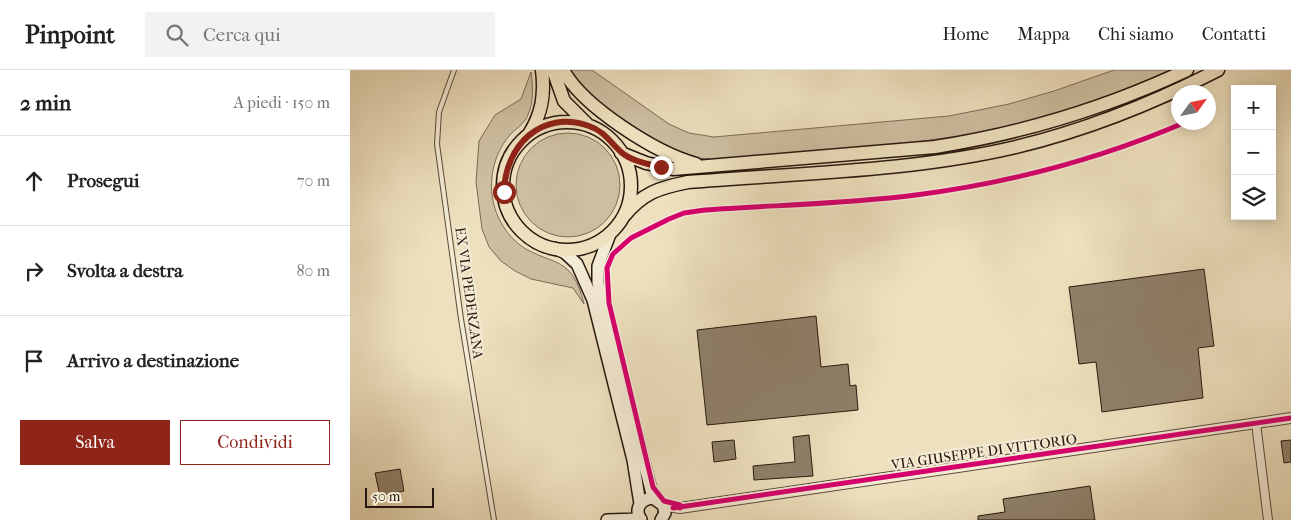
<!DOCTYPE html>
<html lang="it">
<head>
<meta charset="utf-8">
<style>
	:root { --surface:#fff; --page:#f2f2f2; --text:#222; --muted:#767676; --line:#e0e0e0; --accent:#8f2418 }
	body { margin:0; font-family:"IM FELL French Canon",serif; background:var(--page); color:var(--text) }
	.controls { position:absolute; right:15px; top:15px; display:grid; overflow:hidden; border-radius:0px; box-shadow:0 2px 12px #0003 }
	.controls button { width:45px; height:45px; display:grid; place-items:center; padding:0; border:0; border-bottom:1px solid var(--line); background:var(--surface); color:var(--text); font:25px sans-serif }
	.compass { position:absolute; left:821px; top:15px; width:45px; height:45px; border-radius:50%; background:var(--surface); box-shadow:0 2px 12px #0003; rotate:57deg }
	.scale { position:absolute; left:15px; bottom:12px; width:69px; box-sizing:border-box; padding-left:5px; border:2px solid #29180f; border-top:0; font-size:14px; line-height:18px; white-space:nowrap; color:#29180f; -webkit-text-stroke:4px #f4ebd5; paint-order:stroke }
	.stop { position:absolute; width:15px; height:15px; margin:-11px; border:4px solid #8f2418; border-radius:50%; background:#fff }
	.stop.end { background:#8f2418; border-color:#fff; box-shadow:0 1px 5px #0008 }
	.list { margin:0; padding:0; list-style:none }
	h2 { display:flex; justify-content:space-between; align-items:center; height:65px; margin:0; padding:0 20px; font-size:21px }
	h2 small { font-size:16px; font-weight:400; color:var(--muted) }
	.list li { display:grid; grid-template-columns:32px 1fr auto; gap:15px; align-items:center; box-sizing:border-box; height:90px; padding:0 20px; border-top:1px solid var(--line) }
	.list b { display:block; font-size:19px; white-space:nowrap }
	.list em { font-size:16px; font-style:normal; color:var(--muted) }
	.actions { display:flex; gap:10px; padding:15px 20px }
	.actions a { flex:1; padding:11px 0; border:1px solid var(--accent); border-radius:0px; text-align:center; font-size:18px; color:var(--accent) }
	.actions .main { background:var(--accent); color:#fff }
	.icon { flex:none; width:28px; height:28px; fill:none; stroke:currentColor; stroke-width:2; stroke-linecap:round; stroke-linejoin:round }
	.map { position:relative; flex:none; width:941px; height:450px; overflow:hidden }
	header { display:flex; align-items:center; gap:30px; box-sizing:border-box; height:70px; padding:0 25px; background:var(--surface); border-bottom:1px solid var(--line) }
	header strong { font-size:24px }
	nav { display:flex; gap:28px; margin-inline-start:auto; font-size:18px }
	.search { width:350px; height:45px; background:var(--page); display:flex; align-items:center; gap:12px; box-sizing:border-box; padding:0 18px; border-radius:0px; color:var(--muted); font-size:19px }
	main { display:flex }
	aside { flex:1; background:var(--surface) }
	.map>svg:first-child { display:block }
	.green { fill:#cdbea0; stroke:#7b6b58 }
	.building { fill:#8f806a; stroke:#29180f }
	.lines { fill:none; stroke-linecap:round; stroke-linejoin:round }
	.service-casing { stroke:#5a4a3b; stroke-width:6 }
	.minor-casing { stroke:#5a4a3b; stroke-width:10 }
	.tertiary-casing { stroke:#5a4a3b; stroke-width:12 }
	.secondary-casing { stroke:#29180f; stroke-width:14 }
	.primary-casing { stroke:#29180f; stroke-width:15 }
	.service { stroke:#f4ebd5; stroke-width:4 }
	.minor { stroke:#f4ebd5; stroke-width:8 }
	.tertiary { stroke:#f4ebd5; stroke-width:10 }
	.secondary { stroke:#f4ebd5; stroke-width:11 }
	.primary { stroke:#eee0be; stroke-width:12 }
	.cycleway-casing { stroke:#f4ebd5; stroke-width:8 }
	.cycleway { stroke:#d6006c; stroke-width:5 }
	.route { stroke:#8f2418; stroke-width:6 }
	.labels { text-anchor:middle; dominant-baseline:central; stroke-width:4; stroke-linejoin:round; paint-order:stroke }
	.street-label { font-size:14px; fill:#29180f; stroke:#f4ebd5 }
</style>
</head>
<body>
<header>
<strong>Pinpoint</strong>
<div class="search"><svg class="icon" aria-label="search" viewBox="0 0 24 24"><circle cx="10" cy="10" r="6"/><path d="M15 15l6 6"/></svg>Cerca qui</div>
<nav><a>Home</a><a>Mappa</a><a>Chi siamo</a><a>Contatti</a></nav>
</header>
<main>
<aside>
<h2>2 min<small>A piedi · 150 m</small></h2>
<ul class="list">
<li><svg class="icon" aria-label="ahead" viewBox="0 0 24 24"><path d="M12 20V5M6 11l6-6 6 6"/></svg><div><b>Prosegui</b></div><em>70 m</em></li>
<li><svg class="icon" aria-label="right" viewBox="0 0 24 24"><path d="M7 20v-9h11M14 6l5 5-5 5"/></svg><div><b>Svolta a destra</b></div><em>80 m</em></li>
<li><svg class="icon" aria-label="arrive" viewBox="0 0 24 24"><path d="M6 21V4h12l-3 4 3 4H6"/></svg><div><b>Arrivo a destinazione</b></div></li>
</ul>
<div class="actions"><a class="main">Salva</a><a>Condividi</a></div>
</aside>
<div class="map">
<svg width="941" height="450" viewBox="0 0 941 450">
	<rect width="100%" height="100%" fill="#eee0be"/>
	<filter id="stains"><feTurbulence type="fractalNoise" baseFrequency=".004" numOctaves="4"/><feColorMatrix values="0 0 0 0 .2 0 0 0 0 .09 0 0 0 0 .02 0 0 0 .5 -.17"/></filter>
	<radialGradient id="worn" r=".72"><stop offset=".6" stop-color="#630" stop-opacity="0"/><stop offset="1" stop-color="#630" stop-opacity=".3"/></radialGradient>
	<path class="green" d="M 219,0 L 242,0 L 319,54 L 339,63 L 364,67 L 599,46 L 659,34 L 704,21 L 764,0 L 820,0 C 772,21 724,40 674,52 C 572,78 466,81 362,89 L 343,88 L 324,83 L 241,29 Z
		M 181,2 C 183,17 184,33 177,47 C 173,55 164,60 159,66 C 143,85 138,112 144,135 C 149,155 164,175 184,183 C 196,189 209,191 218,200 C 227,209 231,222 234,234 L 223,218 L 181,209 L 165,201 L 151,191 L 139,177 L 132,159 L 126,112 L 129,71 L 145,45 L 171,29 Z
		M166 115a52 52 0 1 1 104 0a52 52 0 1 1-104 0Z"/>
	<path class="building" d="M 854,199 L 864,276 L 848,278 L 853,328 L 752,342 L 746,292 L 729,294 L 719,217 Z
		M 466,246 L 471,297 L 498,294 L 500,316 L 506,315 L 508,340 L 357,355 L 347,260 Z
		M 459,365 L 463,406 L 404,410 L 403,396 L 445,392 L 443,367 Z
		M 384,370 L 386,389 L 364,392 L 362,372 Z
		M 941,370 L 941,392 L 934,393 L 931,371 Z
		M 50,399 L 54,421 L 30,426 L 25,403 Z
		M 740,416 L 745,450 L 628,450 L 628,446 L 655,442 L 653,429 Z"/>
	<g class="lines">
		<g class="service-casing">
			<path id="service" d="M 104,0 L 89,42 L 87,74 L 111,249 L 144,450"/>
		</g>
		<g class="minor-casing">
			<path id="minor" d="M 906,353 L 918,450"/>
		</g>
		<g class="tertiary-casing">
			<path id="tertiary" d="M 313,435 L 330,438 L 941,348"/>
		</g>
		<g class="secondary-casing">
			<path id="secondary" d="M 260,164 L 248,196 L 248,213 L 303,428
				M 204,178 L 215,183 L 227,194 L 243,230 L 283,390 L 290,434
				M 257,450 L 291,449
				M 291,450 C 284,439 290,429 303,428 L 313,435 L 315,443 L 311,450"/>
		</g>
		<g class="primary-casing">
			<path id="primary" d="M 203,0 L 214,31 L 237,54
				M 213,0 C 233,37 306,83 346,94
				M153 116a64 64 0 1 1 128 0a64 64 0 1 1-128 0Z
				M 179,64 C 192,44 195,24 192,0
				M 271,83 L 296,93 L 323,99 L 585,77 C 674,63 756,38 837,0
				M 274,146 C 293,123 308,118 338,112 C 447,103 559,102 666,77 C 736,60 804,33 868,0"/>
		</g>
		<use href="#service" class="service"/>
		<use href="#minor" class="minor"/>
		<use href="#tertiary" class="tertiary"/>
		<use href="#secondary" class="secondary"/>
		<use href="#primary" class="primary"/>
		<g class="cycleway-casing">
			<path id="cycleway" d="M 323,438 L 941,348
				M 330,438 L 330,435 L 314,431 L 303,417 L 259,233 L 257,198 L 263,184 L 281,168 L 319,149 L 334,143 L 355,140 C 425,135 496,134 566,125 C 659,113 750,89 836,52"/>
		</g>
		<use href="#cycleway" class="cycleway"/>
	</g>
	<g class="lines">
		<path class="route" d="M 154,122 C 155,76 191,39 239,56 C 254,61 260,72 271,82 C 281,91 298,94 311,97"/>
	</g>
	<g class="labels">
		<g class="street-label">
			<text transform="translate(119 223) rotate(82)">EX VIA PEDERZANA</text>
			<text transform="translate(634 382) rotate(-8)">VIA GIUSEPPE DI VITTORIO</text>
		</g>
	</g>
	<rect width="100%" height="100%" filter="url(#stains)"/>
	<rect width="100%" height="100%" fill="url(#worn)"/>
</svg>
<div class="controls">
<button>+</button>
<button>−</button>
<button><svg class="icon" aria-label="layers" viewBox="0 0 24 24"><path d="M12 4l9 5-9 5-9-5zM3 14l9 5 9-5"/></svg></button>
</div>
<svg class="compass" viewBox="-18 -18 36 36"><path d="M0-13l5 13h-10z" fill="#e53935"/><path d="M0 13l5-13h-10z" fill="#767676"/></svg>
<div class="scale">50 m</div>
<div class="stop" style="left:154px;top:122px"></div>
<div class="stop end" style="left:311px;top:97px"></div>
</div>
</main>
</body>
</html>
